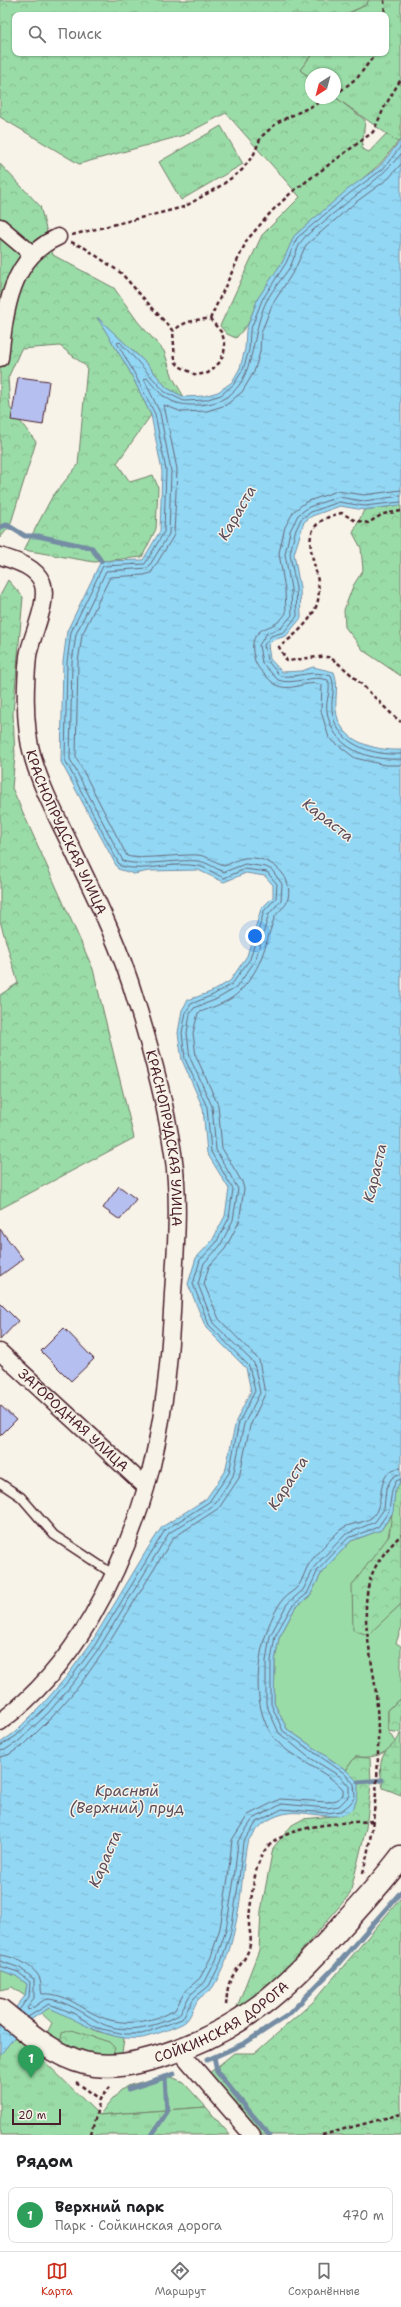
<!DOCTYPE html>
<html lang="ru">
<head>
<meta charset="utf-8">
<style>
	:root { --surface:#fff; --page:#f2f2f2; --text:#202124; --muted:#757577; --line:#e0e0e0; --accent:#c8321e }
	body { margin:0; font-family:"Shantell Sans",sans-serif; background:var(--page); color:var(--text) }
	.compass { position:absolute; left:305px; top:68px; width:36px; height:36px; border-radius:50%; background:var(--surface); box-shadow:0 1px 3px #0004; rotate:216deg }
	.scale { position:absolute; left:12px; bottom:10px; width:49px; box-sizing:border-box; padding-left:4px; border:2px solid #4a1f2b; border-top:0; font-size:11px; line-height:14px; white-space:nowrap; color:#4a1f2b; -webkit-text-stroke:3px #f7f3e8; paint-order:stroke }
	.you { position:absolute; left:255px; top:936px; width:14px; height:14px; margin:-10px; border:3px solid #fff; border-radius:50%; background:#1a73e8; box-shadow:0 0 0 6px #1a73e833 }
	.badge { display:grid; place-items:center; width:26px; height:26px; border-radius:50%; background:var(--accent); color:#fff; font-size:13px; font-weight:700 }
	.pin { position:absolute; translate:-50% -33px; filter:drop-shadow(0 1px 2px #0008) }
	.pin::after { content:''; position:absolute; top:21px; width:14px; height:12px; background:inherit; clip-path:polygon(0 0,100% 0,50% 100%) }
	.list { margin:0; padding:0; list-style:none }
	h2 { display:flex; justify-content:space-between; align-items:center; height:52px; margin:0; padding:0 16px; font-size:17px }
	h2 small { font-size:13px; font-weight:400; color:var(--muted) }
	.list li { display:grid; grid-template-columns:26px 1fr auto; gap:12px; align-items:center; box-sizing:border-box; height:56px; margin:0 8px 8px; padding:0 8px; border:1px solid var(--line); border-radius:8px }
	.list b { display:block; font-size:15px; white-space:nowrap }
	.list p { margin:0; font-size:13px; white-space:nowrap; color:var(--muted) }
	.list em { font-size:13px; font-style:normal; color:var(--muted) }
	.icon { flex:none; width:22px; height:22px; fill:none; stroke:currentColor; stroke-width:2; stroke-linecap:round; stroke-linejoin:round }
	.map { position:relative; flex:none; width:401px; height:2135px; overflow:hidden }
	.search { position:absolute; background:var(--surface); box-shadow:0 1px 3px #0004; left:12px; right:12px; top:12px; height:44px; display:flex; align-items:center; gap:10px; box-sizing:border-box; padding:0 14px; border-radius:8px; color:var(--muted); font-size:15px }
	.sheet { height:116px; background:var(--surface) }
	nav { display:flex; justify-content:space-around; align-items:center; box-sizing:border-box; height:56px; border-top:1px solid var(--line); background:var(--surface); font-size:11px; color:var(--muted) }
	nav a { display:grid; justify-items:center; gap:2px }
	nav .on { color:var(--accent) }
	.map>svg:first-child { display:block }
	.grass { fill:#9adca7; stroke:#727e69 }
	.forest { fill:url(#forest-crowns); stroke:#727e69 }
	.wetland { fill:url(#wetland-marsh); stroke:#727e69 }
	.park { fill:url(#park-tufts); stroke:#727e69 }
	.water { fill:url(#water-ripples); stroke:#758da4 }
	.lines { fill:none; stroke-linecap:round; stroke-linejoin:round }
	.shore { stroke:#67697b; stroke-width:1 }
	.stream { stroke:#758da4; stroke-width:5 }
	.building { fill:#b5bff0; stroke:#4a1f2b }
	.lane-casing { stroke:#4a1f2b; stroke-width:11 }
	.street-casing { stroke:#4a1f2b; stroke-width:19 }
	.secondary-casing { stroke:#4a1f2b; stroke-width:25 }
	.path { stroke:#4a1f2b; stroke-width:2.5; stroke-dasharray:4 3; stroke-linecap:butt }
	.lane { stroke:#f7f3e8; stroke-width:8 }
	.street { stroke:#f7f3e8; stroke-width:16 }
	.secondary { stroke:#f7f3e8; stroke-width:22 }
	.labels { text-anchor:middle; dominant-baseline:central; stroke-width:3; stroke-linejoin:round; paint-order:stroke }
	.street-label { font-size:14px; fill:#4a1f2b; stroke:#f7f3e8 }
	.water-label { font-size:15px; font-style:italic; fill:#5c4d5d; stroke:#f7f3e8 }
</style>
</head>
<body>
<div class="map">
<svg width="401" height="2135" viewBox="0 0 401 2135">
	<defs>
		<pattern id="forest-crowns" width="20" height="18" patternUnits="userSpaceOnUse"><rect width="20" height="18" fill="#9adca7"/><path d="M2 6a3 3 0 1 1 6 0M12 15a3 3 0 1 1 6 0" fill="none" stroke="#86bc90"/></pattern>
		<pattern id="wetland-marsh" width="20" height="14" patternUnits="userSpaceOnUse"><rect width="20" height="14" fill="#9adca7"/><path d="M1 5h8M5 5V1M11 12h8M15 12V8" fill="none" stroke="#86bc90"/></pattern>
		<pattern id="park-tufts" width="24" height="20" patternUnits="userSpaceOnUse"><rect width="24" height="20" fill="#9adca7"/><path d="M3 7l-1-3M5 7V3M7 7l1-3M15 17l-1-3M17 17v-4M19 17l1-3" fill="none" stroke="#86bc90"/></pattern>
		<pattern id="water-ripples" width="26" height="14" patternUnits="userSpaceOnUse"><rect width="26" height="14" fill="#92d7f4"/><path d="M2 4q2-2 4 0t4 0M15 11q2-2 4 0t4 0" fill="none" stroke="#7fb8d1"/></pattern>
	</defs>
	<rect width="100%" height="100%" fill="#f7f3e8"/>
	<filter id="ink" filterUnits="userSpaceOnUse"><feTurbulence type="fractalNoise" baseFrequency=".025" numOctaves="2"/><feDisplacementMap in="SourceGraphic" scale="8" xChannelSelector="R" yChannelSelector="G"/><feConvolveMatrix kernelMatrix="1 2 1 2 8 2 1 2 1" color-interpolation-filters="sRGB"/></filter>
	<g filter="url(#ink)">
		<path class="grass" d="M 393,1513 L 368,1634 L 401,1604 L 401,1629 L 396,1643 L 401,1646 L 401,1699 L 388,1709 L 388,1731 L 396,1743 C 382,1756 374,1758 355,1757 L 346,1770 L 287,1729 L 274,1703 L 275,1661 L 279,1638 L 295,1608 L 310,1596 L 322,1572 L 351,1541 L 381,1530 Z
			M 0,1970 L 16,1976 L 27,1984 L 25,1996 L 12,1987 L 0,1990 Z
			M 49,2008 L 72,2017 L 96,2031 L 124,2038 L 122,2054 C 97,2058 68,2045 47,2033 L 52,2023 L 41,2013 Z
			M 167,2075 L 183,2082 L 206,2107 L 99,2115 L 120,2091 L 127,2086 Z"/>
		<path class="forest" d="M 0,0 L 369,0 L 366,5 L 344,15 L 15,15 L 15,53 L 313,53 L 300,70 L 311,78 L 311,98 L 335,97 L 365,120 L 362,149 L 369,152 L 387,133 L 398,142 L 380,164 L 295,235 L 284,260 L 259,297 L 248,324 L 236,338 L 227,334 L 220,326 L 262,235 L 300,197 L 226,113 L 184,135 L 79,164 L 0,117 Z
			M 0,164 L 40,206 L 53,255 L 114,288 L 138,322 L 164,351 L 173,378 L 184,397 L 167,388 L 147,364 L 98,318 L 129,370 L 151,415 L 117,463 L 130,482 L 153,475 L 158,487 L 156,529 L 142,557 L 94,562 L 24,550 L 52,497 L 78,465 L 87,367 L 60,346 L 21,349 L 8,378 L 10,408 L 36,442 L 10,526 L 0,538 Z
			M 401,505 L 401,676 L 364,651 L 345,627 L 344,610 L 353,586 L 363,570 L 361,548 L 353,533 L 364,510 Z
			M 8,580 L 23,597 L 13,713 L 15,756 L 12,788 L 93,969 L 134,1138 L 0,1209 L 0,995 L 18,983 L 0,921 L 0,595 Z
			M 401,1480 L 401,1604 L 368,1635 L 353,1630 L 352,1585 L 389,1536 L 395,1491 Z
			M 401,1699 L 401,1733 L 388,1731 L 388,1709 Z
			M 355,1757 L 370,1758 L 371,1785 L 366,1828 L 350,1894 L 280,1976 L 235,2012 L 259,1950 L 261,1911 L 273,1848 L 292,1825 L 303,1819 L 343,1815 L 358,1782 L 346,1770 Z
			M 401,1898 L 401,2135 L 260,2135 L 208,2074 L 234,2053 L 255,2053 L 313,2002 Z
			M 72,2030 L 109,2042 L 115,2048 L 113,2055 L 70,2051 L 60,2044 L 62,2033 Z"/>
		<path class="wetland" d="M 400,1734 L 401,1734 L 401,1795 L 383,1788 C 381,1777 378,1765 384,1754 C 389,1746 396,1745 400,1734 Z"/>
		<path class="park" d="M 369,0 L 401,0 L 401,139 L 398,142 L 335,97 L 335,74 L 311,74 L 311,78 L 300,70 L 313,53 L 386,53 L 386,15 L 345,15 L 366,5 Z
			M 221,126 L 243,164 L 181,200 L 159,162 Z
			M 0,2025 L 33,2050 L 99,2115 L 206,2107 L 230,2135 L 0,2135 Z"/>
		<path class="water" d="M 401,140 L 401,505 L 364,510 L 340,506 L 312,516 L 304,522 L 294,554 L 300,588 L 301,618 L 286,636 L 273,640 L 268,645 L 270,659 L 282,672 L 302,671 L 313,667 L 334,672 C 339,686 335,695 336,709 C 338,741 374,751 401,750 L 401,1480 L 395,1491 L 393,1512 L 381,1530 L 351,1541 L 322,1572 L 310,1596 L 295,1608 L 279,1638 L 275,1661 L 274,1703 L 287,1729 L 346,1770 L 358,1782 C 361,1838 312,1806 283,1814 C 267,1818 257,1828 248,1841 C 245,1845 241,1897 239,1907 C 234,1934 228,1963 213,1987 C 209,1993 201,1995 197,2001 C 193,2008 191,2017 185,2022 C 180,2026 149,2037 142,2038 C 137,2039 130,2038 124,2038 C 96,2034 74,2018 49,2008 L 27,2022 L 0,2055 L 0,2027 L 25,1996 L 27,1984 L 16,1976 L 0,1970 L 0,1743 L 14,1733 L 42,1705 L 67,1676 L 91,1643 L 148,1548 L 162,1527 L 206,1499 L 225,1472 L 236,1421 L 251,1391 L 246,1368 L 206,1328 L 188,1284 L 196,1258 L 212,1241 L 225,1216 L 229,1189 L 207,1153 L 203,1108 L 182,1060 L 178,1033 L 182,1010 L 188,1000 L 211,992 L 230,981 L 247,956 L 261,909 L 273,897 L 273,885 L 265,876 L 246,873 L 224,882 L 198,870 L 149,871 L 134,874 L 118,869 L 61,762 L 63,662 L 67,631 L 101,561 L 143,560 L 160,531 L 162,471 L 151,415 L 129,370 L 97,317 L 147,364 L 167,388 L 184,397 L 204,396 L 218,392 L 232,382 L 240,368 L 245,349 L 246,330 L 258,298 L 283,261 L 294,236 L 347,190 L 380,166 Z"/>
		<g class="lines">
			<path class="shore" d="M 401,490 L 364,495 L 337,491 L 306,502 L 294,511 L 285,527 L 279,553 L 285,590 L 286,613 C 284,616 281,620 278,622 C 270,628 261,627 255,637 C 251,644 253,654 255,661 C 257,667 261,671 266,676 C 286,700 301,678 322,685 L 321,711 L 329,738 L 355,758 L 385,765 L 401,765
				M 401,496 L 364,501 L 338,497 L 309,507 L 298,515 L 290,531 L 285,554 L 291,589 L 292,615 L 281,628 L 267,633 L 259,645 L 262,663 L 278,680 C 294,686 310,674 328,680 C 332,689 325,701 327,711 C 332,748 367,761 401,759
				M 401,502 L 364,506 L 339,502 L 311,512 L 301,519 L 295,532 L 290,554 L 296,588 L 297,616 L 284,632 L 271,636 L 264,645 L 267,660 L 280,676 C 300,678 311,669 331,676 C 336,687 331,697 332,709 C 334,743 371,756 401,754
				M 0,1746 L 16,1736 L 45,1708 L 70,1679 L 95,1645 L 165,1530 L 209,1502 L 229,1473 L 239,1422 L 255,1391 L 249,1366 L 209,1325 L 193,1284 L 200,1260 L 216,1243 L 229,1218 L 233,1189 L 211,1152 L 207,1107 L 185,1059 L 182,1033 L 186,1012 L 191,1004 L 213,995 L 232,984 L 250,959 L 264,911 L 276,898 L 277,884 L 267,872 L 245,869 L 224,878 C 215,874 207,868 198,866 C 172,861 145,873 120,866 L 65,760 L 67,662 L 71,632 L 103,566 L 145,564 L 164,532 L 166,470 L 155,414 L 132,369 L 117,343 L 120,342 L 165,392 L 184,401 L 205,400 L 221,395 L 234,384 L 243,370 L 249,350 L 250,331 L 262,300 L 286,263 L 297,238 L 350,193 L 383,169 L 401,146
				M 0,1751 L 5,1750 L 20,1740 L 49,1712 L 74,1682 L 99,1648 L 169,1533 L 214,1505 L 233,1476 L 244,1424 L 260,1393 L 254,1363 L 213,1323 L 198,1284 L 204,1263 L 220,1246 L 233,1220 L 238,1189 L 216,1150 L 212,1106 L 190,1058 L 187,1033 L 190,1014 L 194,1008 L 215,1000 L 236,988 L 255,961 L 269,914 L 281,900 L 282,884 L 272,870 L 266,867 L 245,864 L 224,872 C 216,869 207,862 198,861 C 177,859 139,867 123,861 L 70,759 L 72,662 L 76,634 L 106,571 L 148,568 L 169,534 L 171,471 L 160,413 L 144,379 L 147,378 C 162,397 172,406 197,405 C 259,403 247,342 266,302 C 272,290 282,279 290,267 C 294,259 296,250 301,242 C 305,235 315,229 321,224 C 348,200 378,182 401,154
				M 0,1757 L 8,1755 L 24,1745 L 53,1716 L 79,1686 L 104,1651 L 173,1538 L 219,1508 L 239,1478 L 250,1426 L 265,1394 L 259,1360 L 219,1319 L 204,1284 L 209,1266 L 225,1249 L 239,1222 L 244,1189 L 242,1182 L 222,1148 L 218,1105 L 196,1056 L 193,1033 L 198,1013 C 212,1007 231,1002 241,990 C 263,966 264,947 274,919 C 276,912 284,909 287,902 C 296,875 269,855 244,858 C 237,859 230,864 224,866 C 216,862 207,856 198,855 C 182,854 138,860 127,856 L 76,757 L 78,662 L 82,635 L 110,577 L 144,575 L 151,573 L 174,535 L 177,469 L 164,405 L 182,412 L 207,411 L 226,405 L 242,392 L 254,372 L 260,352 L 261,333 L 272,305 L 295,269 L 306,245 L 356,202 L 389,178 L 401,164
				M 0,1955 C 13,1956 35,1966 40,1979 C 42,1984 40,1989 42,1994 C 65,1992 81,2009 101,2017 C 125,2027 152,2022 175,2010 L 185,1991 L 200,1978 L 211,1957 L 220,1928 L 228,1878 L 232,1840 L 248,1815 L 280,1799 L 327,1802 L 337,1800 L 343,1795 L 343,1789 C 326,1770 291,1759 275,1739 C 246,1704 258,1633 283,1599 C 287,1594 295,1591 299,1585 C 303,1579 305,1570 309,1564 C 317,1552 330,1540 340,1530 C 348,1523 362,1524 371,1518 C 387,1506 373,1469 401,1468
				M 0,1961 L 20,1968 L 34,1979 L 34,1998 L 27,2007 L 28,2010 C 35,2008 42,1999 49,1999 C 66,2001 83,2013 97,2021 C 121,2036 155,2027 179,2015 L 190,1995 L 205,1982 L 216,1960 L 226,1930 L 234,1879 L 238,1841 L 253,1819 L 282,1804 L 327,1808 L 339,1806 L 349,1796 L 349,1786 L 341,1777 L 307,1756 L 279,1733 L 266,1704 L 266,1661 L 270,1636 L 287,1604 L 303,1590 L 315,1566 L 346,1534 L 375,1522 L 384,1509 L 386,1489 L 391,1479 L 396,1475 L 401,1474
				M 0,1966 L 18,1972 L 30,1982 L 29,1997 L 19,2010
				M 28,2017 L 49,2004 L 73,2013 L 97,2028 L 125,2034 L 142,2034 L 182,2019 L 194,1998 L 209,1986 L 221,1962 L 231,1931 L 239,1879 L 243,1842 L 257,1822 L 282,1809 L 327,1813 L 341,1811 L 350,1804 L 355,1797 L 354,1784 L 344,1773 L 283,1731 L 271,1704 L 271,1661 L 275,1636 L 292,1606 L 307,1594 L 318,1570 L 348,1538 L 378,1527 L 389,1511 L 392,1490 L 396,1481 L 401,1479"/>
			<path class="stream" d="M 0,527 L 7,525 L 25,536 L 38,536 L 92,548 L 101,561
				M 358,1782 L 382,1780
				M 207,2060 L 214,2057
				M 128,2089 L 165,2077
				M 152,2135 L 167,2112 L 165,2077 L 174,2074
				M 269,2135 L 217,2072 L 214,2057 L 245,2043 L 288,2015 L 336,1966 L 401,1892"/>
		</g>
		<path class="building" d="M 18,377 L 49,381 L 43,425 L 11,420 Z
			M 119,1186 L 136,1199 L 120,1220 L 103,1208 Z
			M 0,1229 L 23,1259 L 0,1276 Z
			M 0,1303 L 18,1321 L 0,1340 Z
			M 64,1328 L 94,1359 L 71,1381 L 41,1351 Z
			M 0,1405 L 16,1420 L 0,1436 Z"/>
		<g class="lines">
			<g class="lane-casing">
				<path id="lane" d="M 0,1483 L 21,1497 L 54,1535 L 113,1574"/>
			</g>
			<g class="street-casing">
				<g id="street">
					<path d="M 0,227 L 32,254"/>
					<path d="M 0,358 C 5,311 10,258 58,237"/>
					<path id="s1" d="M 0,556 C 15,561 35,566 42,582 C 50,601 31,636 28,656 C 25,687 24,728 33,758 C 43,793 61,824 76,857 C 98,902 121,950 135,998 C 151,1049 165,1100 173,1153 C 180,1199 176,1247 173,1293 C 170,1358 164,1425 146,1488 C 120,1576 75,1667 0,1722"/>
					<path id="s2" d="M 0,1352 L 146,1487"/>
					<path d="M 179,2050 L 252,2135"/>
				</g>
			</g>
			<g class="secondary-casing">
				<g id="secondary">
					<path id="s3" d="M 0,2010 C 26,2031 51,2054 84,2063 C 111,2070 138,2063 164,2055 C 242,2030 287,1988 340,1928 C 361,1905 382,1882 401,1857"/>
				</g>
			</g>
			<path class="path" d="M 384,0 L 385,15
				M 335,95 L 358,77 L 376,53
				M 72,235 L 184,207 L 222,185 L 242,170 L 254,154 L 261,137 L 278,122 L 329,98
				M 71,242 L 85,248 L 121,273 L 173,331 L 175,361 L 179,366 L 196,375 L 208,373 L 219,363 L 224,353 L 225,344 L 222,333 L 210,319 C 196,319 183,322 173,331
				M 210,319 L 247,240 L 272,211 L 292,192 L 373,132 L 385,106 L 401,79
				M 401,511 L 383,514 L 368,523 L 354,520 L 342,513 C 282,526 328,569 317,604 C 311,622 294,636 279,647 L 287,661 C 299,660 315,656 327,657 C 340,659 386,711 401,722
				M 363,1873 C 377,1816 381,1753 376,1694 C 373,1660 361,1623 368,1588 C 372,1566 386,1550 401,1535
				M 226,2005 C 227,1997 227,1986 231,1979 C 237,1967 248,1958 250,1944 C 252,1937 249,1931 249,1924 C 249,1914 251,1903 252,1893 C 254,1881 256,1866 262,1855 C 278,1824 341,1823 372,1821
				M 76,2082 L 100,2099
				M 91,2135 L 100,2099 L 112,2085
				M 322,2135 L 401,2114"/>
			<use href="#lane" class="lane"/>
			<use href="#street" class="street"/>
			<use href="#secondary" class="secondary"/>
		</g>
	</g>
	<g class="labels">
		<g class="street-label">
			<text stroke="none"><textPath href="#s1" startOffset="311">КРАСНОПРУДСКАЯ УЛИЦА</textPath></text>
			<text stroke="none"><textPath href="#s1" startOffset="635">КРАСНОПРУДСКАЯ УЛИЦА</textPath></text>
			<text stroke="none"><textPath href="#s2" startOffset="100">ЗАГОРОДНАЯ УЛИЦА</textPath></text>
			<text stroke="none"><textPath href="#s3" startOffset="248">СОЙКИНСКАЯ ДОРОГА</textPath></text>
		</g>
		<g class="water-label">
			<text transform="translate(237 513) rotate(-60)">Караста</text>
			<text transform="translate(328 820) rotate(38)">Караста</text>
			<text transform="translate(375 1173) rotate(-77)">Караста</text>
			<text transform="translate(288 1483) rotate(-57)">Караста</text>
			<text x="127" y="1791">Красный<tspan x="127" dy="17">(Верхний) пруд</tspan></text>
			<text transform="translate(105 1859) rotate(-67)">Караста</text>
		</g>
	</g>
</svg>
<svg class="compass" viewBox="-18 -18 36 36"><path d="M0-13l5 13h-10z" fill="#e53935"/><path d="M0 13l5-13h-10z" fill="#757577"/></svg>
<div class="scale">20 m</div>
<div class="you"></div>
<div class="pin badge" style="left:31px;top:2078px;background:#2e9e5b">1</div>
<div class="search"><svg class="icon" aria-label="search" viewBox="0 0 24 24"><circle cx="10" cy="10" r="6"/><path d="M15 15l6 6"/></svg>Поиск</div>
</div>
<section class="sheet">
<h2>Рядом<small></small></h2>
<ul class="list">
<li><span class="badge" style="background:#2e9e5b">1</span><div><b>Верхний парк</b><p>Парк · Сойкинская дорога</p></div><em>470 m</em></li>
</ul>
</section>
<nav>
<a class="on"><svg class="icon" aria-label="map" viewBox="0 0 24 24"><path d="M3 6l6-2 6 2 6-2v14l-6 2-6-2-6 2zM9 4v14M15 6v14"/></svg>Карта</a>
<a><svg class="icon" aria-label="directions" viewBox="0 0 24 24"><path d="M12 3l9 9-9 9-9-9zM9 14v-3h6M13 9l2 2-2 2"/></svg>Маршрут</a>
<a><svg class="icon" aria-label="saved" viewBox="0 0 24 24"><path d="M7 4h10v16l-5-4-5 4z"/></svg>Сохранённые</a>
</nav>
</body>
</html>
